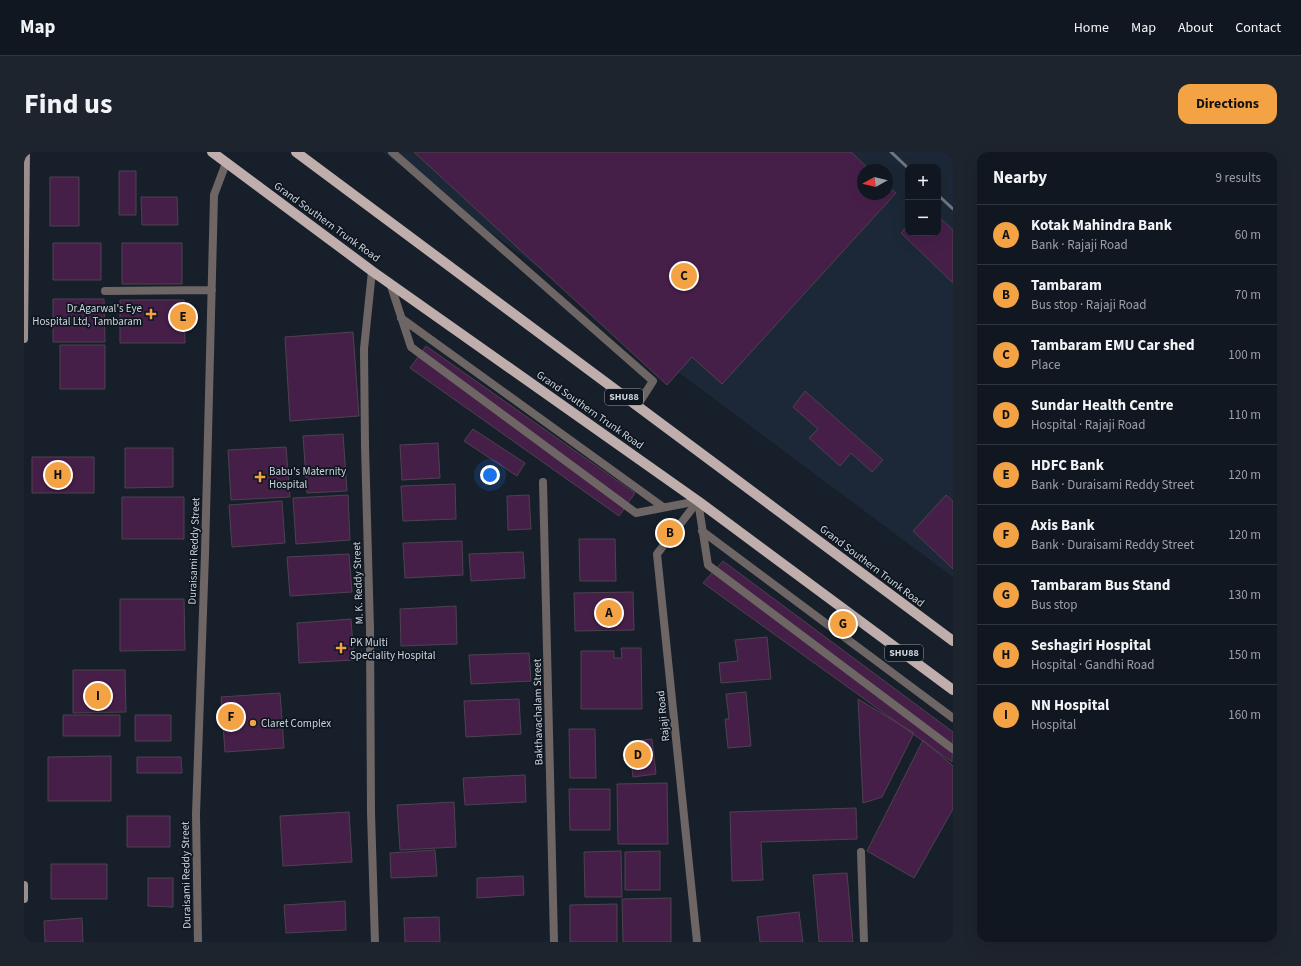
<!DOCTYPE html>
<html lang="en">
<head>
<meta charset="utf-8">
<style>
	:root { --surface:#111720; --page:#1e242d; --text:#f1f3f6; --muted:#9c9fa5; --line:#30363e; --accent:#f4a344 }
	body { margin:0; font-family:"Source Sans 3",sans-serif; background:var(--page); color:var(--text) }
	.controls { position:absolute; right:12px; top:12px; display:grid; overflow:hidden; border-radius:8px; box-shadow:0 4px 16px #0002 }
	.controls button { width:36px; height:36px; display:grid; place-items:center; padding:0; border:0; border-bottom:1px solid var(--line); background:var(--surface); color:var(--text); font:20px sans-serif }
	.compass { position:absolute; left:833px; top:12px; width:36px; height:36px; border-radius:50%; background:var(--surface); box-shadow:0 4px 16px #0002; rotate:262deg }
	.you { position:absolute; left:466px; top:323px; width:14px; height:14px; margin:-10px; border:3px solid #fff; border-radius:50%; background:#1a73e8; box-shadow:0 0 0 6px #1a73e833 }
	.badge { display:grid; place-items:center; width:26px; height:26px; border-radius:50%; background:var(--accent); color:#111; font-size:13px; font-weight:700 }
	.pin { position:absolute; translate:-50% -50%; border:2px solid #fff; box-shadow:0 1px 4px #0006 }
	.list { margin:0; padding:0; list-style:none }
	h2 { display:flex; justify-content:space-between; align-items:center; height:52px; margin:0; padding:0 16px; font-size:17px }
	h2 small { font-size:13px; font-weight:400; color:var(--muted) }
	.list li { display:grid; grid-template-columns:26px 1fr auto; gap:12px; align-items:center; box-sizing:border-box; height:60px; padding:0 16px; border-top:1px solid var(--line) }
	.list b { display:block; font-size:15px; white-space:nowrap }
	.list p { margin:0; font-size:13px; white-space:nowrap; color:var(--muted) }
	.list em { font-size:13px; font-style:normal; color:var(--muted) }
	.map { position:relative; flex:none; width:929px; height:790px; overflow:hidden; border-radius:12px }
	header { display:flex; align-items:center; gap:24px; box-sizing:border-box; height:56px; padding:0 20px; background:var(--surface); border-bottom:1px solid var(--line) }
	header strong { font-size:19px }
	nav { display:flex; gap:22px; margin-inline-start:auto; font-size:14px }
	.intro { display:flex; align-items:center; justify-content:space-between; box-sizing:border-box; height:96px; padding:0 24px }
	h1 { margin:0; font-size:28px }
	.button { padding:10px 18px; border-radius:12px; background:var(--accent); color:#111; font-size:14px; font-weight:700 }
	main { display:flex; gap:24px; padding:0 24px }
	aside { flex:1; background:var(--surface); border-radius:12px; box-shadow:0 4px 16px #0002 }
	.map>svg:first-child { display:block }
	.built { fill:#1c2837; fill-rule:evenodd }
	.building { fill:#461f49; stroke:#4d424e }
	.lines { fill:none; stroke-linecap:round; stroke-linejoin:round }
	.lane { stroke:#6e6664; stroke-width:8 }
	.street { stroke:#6e6664; stroke-width:8 }
	.secondary { stroke:#9b8e8c; stroke-width:8 }
	.primary { stroke:#bfaeab; stroke-width:10 }
	.rail { stroke:#6f7780; stroke-width:3 }
	.poi-dot { fill:#f4a344; stroke:#0e1620; stroke-width:1.5 }
	.labels { text-anchor:middle; dominant-baseline:central; stroke-width:3.5; stroke-linejoin:round; paint-order:stroke }
	.shield { fill:#0e1620; stroke:#949ba3; stroke-width:1 }
	.shield-label { font-size:10px; font-weight:bold; fill:#ced4db }
	.street-label { font-size:11px; fill:#ced4db; stroke:#0e1620 }
	.poi-label { font-size:11px; fill:#ced4db; stroke:#0e1620; text-anchor:start }
</style>
</head>
<body>
<header>
<strong>Map</strong>
<nav><a>Home</a><a>Map</a><a>About</a><a>Contact</a></nav>
</header>
<div class="intro"><h1>Find us</h1><a class="button">Directions</a></div>
<main>
<div class="map">
<svg width="929" height="790" viewBox="0 0 929 790">
	<rect width="100%" height="100%" fill="#171f2a"/>
	<path class="built" d="M 359,0 L 929,0 L 929,425 ZM 884,15 L 914,15 L 914,81 L 884,81 ZM 839,18 L 863,18 L 863,42 L 839,42 Z"/>
	<path class="building" d="M 390,0 L 827,0 L 846,18 L 839,18 L 839,42 L 863,42 L 863,33 L 872,41 L 698,232 L 668,205 L 643,233 Z
		M 95,19 L 112,19 L 112,63 L 95,63 Z
		M 26,25 L 55,25 L 55,74 L 26,74 Z
		M 117,45 L 153,45 L 154,73 L 118,73 Z
		M 914,64 L 929,78 L 929,131 L 877,81 L 884,73 L 884,81 L 914,81 Z
		M 29,91 L 77,91 L 77,128 L 29,128 Z
		M 98,91 L 158,91 L 158,132 L 98,132 Z
		M 29,147 L 80,147 L 81,190 L 29,190 Z
		M 96,148 L 160,148 L 161,191 L 96,191 Z
		M 329,180 L 335,264 L 266,269 L 261,185 Z
		M 36,193 L 81,193 L 81,237 L 36,237 Z
		M 402,194 L 611,341 L 595,364 L 386,216 Z
		M 781,239 L 859,308 L 848,320 L 827,301 L 816,314 L 785,286 L 794,277 L 769,255 Z
		M 449,277 L 501,311 L 493,324 L 440,289 Z
		M 319,282 L 323,339 L 283,341 L 279,284 Z
		M 414,291 L 416,326 L 378,328 L 376,293 Z
		M 262,295 L 266,345 L 207,348 L 204,298 Z
		M 101,296 L 149,296 L 149,335 L 101,336 Z
		M 8,305 L 70,305 L 70,341 L 8,341 Z
		M 431,332 L 432,367 L 379,369 L 377,334 Z
		M 324,343 L 326,388 L 272,392 L 269,346 Z
		M 505,343 L 507,377 L 484,378 L 483,344 Z
		M 922,343 L 929,349 L 929,417 L 889,379 Z
		M 98,345 L 160,345 L 160,387 L 98,387 Z
		M 258,349 L 261,391 L 208,395 L 205,353 Z
		M 555,387 L 591,387 L 592,429 L 556,429 Z
		M 438,389 L 439,423 L 381,426 L 379,391 Z
		M 499,400 L 501,426 L 447,429 L 445,402 Z
		M 325,402 L 328,440 L 266,444 L 263,405 Z
		M 699,409 L 929,580 L 928,610 L 679,431 Z
		M 609,440 L 610,478 L 551,479 L 550,441 Z
		M 96,447 L 160,447 L 161,498 L 96,499 Z
		M 432,454 L 433,492 L 377,494 L 376,457 Z
		M 327,467 L 330,508 L 275,511 L 273,471 Z
		M 743,485 L 747,527 L 697,531 L 695,511 L 714,509 L 711,488 Z
		M 597,496 L 617,496 L 618,557 L 557,557 L 557,499 L 590,499 L 590,506 L 598,506 Z
		M 505,501 L 507,529 L 447,532 L 445,503 Z
		M 49,518 L 101,518 L 102,560 L 49,561 Z
		M 722,540 L 727,594 L 704,596 L 701,567 L 705,567 L 702,542 Z
		M 256,541 L 260,596 L 201,600 L 197,545 Z
		M 495,547 L 497,582 L 442,585 L 440,549 Z
		M 834,547 L 890,581 L 858,645 L 839,651 Z
		M 39,563 L 96,563 L 96,584 L 39,584 Z
		M 111,563 L 147,563 L 147,589 L 111,589 Z
		M 545,577 L 571,577 L 572,626 L 546,626 Z
		M 628,587 L 632,622 L 609,625 L 605,590 Z
		M 899,588 L 929,614 L 929,657 L 890,726 L 843,699 Z
		M 87,604 L 87,649 L 24,649 L 24,605 Z
		M 113,605 L 157,605 L 158,621 L 113,621 Z
		M 501,623 L 502,650 L 441,653 L 439,626 Z
		M 643,631 L 644,692 L 594,692 L 593,632 Z
		M 545,637 L 586,637 L 586,678 L 546,678 Z
		M 430,650 L 432,695 L 376,698 L 373,653 Z
		M 832,656 L 833,687 L 737,690 L 739,728 L 708,729 L 706,660 Z
		M 325,660 L 328,710 L 259,714 L 256,664 Z
		M 103,664 L 146,664 L 146,695 L 103,695 Z
		M 411,698 L 413,724 L 367,726 L 366,701 Z
		M 597,699 L 598,745 L 561,745 L 560,700 Z
		M 636,699 L 636,738 L 601,738 L 601,700 Z
		M 27,712 L 83,712 L 83,747 L 27,747 Z
		M 823,721 L 829,790 L 795,790 L 789,723 Z
		M 499,724 L 500,743 L 453,746 L 453,726 Z
		M 124,726 L 149,726 L 149,755 L 124,754 Z
		M 647,746 L 647,790 L 599,790 L 598,747 Z
		M 321,749 L 322,778 L 262,781 L 260,753 Z
		M 593,752 L 593,790 L 546,790 L 546,753 Z
		M 775,760 L 779,790 L 736,790 L 733,765 Z
		M 415,765 L 416,790 L 381,790 L 380,766 Z
		M 58,766 L 59,790 L 21,790 L 20,769 Z"/>
	<g class="lines">
		<path class="lane" d="M 368,0 L 629,229 L 613,254
			M 366,131 L 387,195 L 612,361 L 674,349 L 684,413 L 929,597
			M 377,166 L 639,355
			M 678,379 L 929,566
			M 837,700 L 840,790"/>
		<path class="street" d="M 348,119 L 340,197 L 341,294 L 346,477 L 347,661 L 351,790
			M 81,139 L 188,138
			M 519,330 L 530,790
			M 174,790 L 172,662 L 181,402 L 190,43 L 202,11
			M 673,790 L 633,402 L 674,349"/>
		<path class="secondary" d="M 0,187 L 2,0
			M 0,733 L 0,747"/>
		<path class="primary" d="M 188,0 L 348,119 L 674,349 L 929,538
			M 272,0 L 929,489"/>
		<path class="rail" d="M 867,0 L 884,16
			M 914,43 L 929,57"/>
	</g>
	<g class="poi-dot">
		<path d="M125 156h4v4h4v4h-4v4h-4v-4h-4v-4h4z"/>
		<path d="M234 319h4v4h4v4h-4v4h-4v-4h-4v-4h4z"/>
		<path d="M315 490h4v4h4v4h-4v4h-4v-4h-4v-4h4z"/>
		<circle cx="229" cy="571" r="4"/>
	</g>
	<g class="labels">
		<g class="shield">
			<rect x="581" y="237" width="38" height="16" rx="3"/>
			<rect x="861" y="493" width="38" height="16" rx="3"/>
		</g>
		<g class="shield-label">
			<text x="600" y="245">SHU88</text>
			<text x="880" y="501">SHU88</text>
		</g>
		<g class="street-label">
			<text transform="translate(303 70) rotate(36)">Grand Southern Trunk Road</text>
			<text transform="translate(566 258) rotate(35)">Grand Southern Trunk Road</text>
			<text transform="translate(170 399) rotate(-88)">Duraisami Reddy Street</text>
			<text transform="translate(848 414) rotate(37)">Grand Southern Trunk Road</text>
			<text transform="translate(334 431) rotate(-92)">M. K. Reddy Street</text>
			<text transform="translate(514 560) rotate(-91)">Bakthavachalam Street</text>
			<text transform="translate(639 564) rotate(-96)">Rajaji Road</text>
			<text transform="translate(162 723) rotate(-91)">Duraisami Reddy Street</text>
		</g>
		<g class="poi-label">
			<text x="118" y="156" text-anchor="end">Dr.Agarwal's Eye<tspan x="118" dy="13">Hospital Ltd, Tambaram</tspan></text>
			<text x="245" y="319">Babu's Maternity<tspan x="245" dy="13">Hospital</tspan></text>
			<text x="326" y="490">PK Multi<tspan x="326" dy="13">Speciality Hospital</tspan></text>
			<text x="237" y="571">Claret Complex</text>
		</g>
	</g>
</svg>
<div class="controls">
<button>+</button>
<button>−</button>
</div>
<svg class="compass" viewBox="-18 -18 36 36"><path d="M0-13l5 13h-10z" fill="#e53935"/><path d="M0 13l5-13h-10z" fill="#9c9fa5"/></svg>
<div class="you"></div>
<div class="pin badge" style="left:585px;top:461px">A</div>
<div class="pin badge" style="left:646px;top:381px">B</div>
<div class="pin badge" style="left:660px;top:124px">C</div>
<div class="pin badge" style="left:614px;top:603px">D</div>
<div class="pin badge" style="left:159px;top:165px">E</div>
<div class="pin badge" style="left:207px;top:565px">F</div>
<div class="pin badge" style="left:819px;top:472px">G</div>
<div class="pin badge" style="left:34px;top:323px">H</div>
<div class="pin badge" style="left:74px;top:544px">I</div>
</div>
<aside>
<h2>Nearby<small>9 results</small></h2>
<ul class="list">
<li><span class="badge">A</span><div><b>Kotak Mahindra Bank</b><p>Bank · Rajaji Road</p></div><em>60 m</em></li>
<li><span class="badge">B</span><div><b>Tambaram</b><p>Bus stop · Rajaji Road</p></div><em>70 m</em></li>
<li><span class="badge">C</span><div><b>Tambaram EMU Car shed</b><p>Place</p></div><em>100 m</em></li>
<li><span class="badge">D</span><div><b>Sundar Health Centre</b><p>Hospital · Rajaji Road</p></div><em>110 m</em></li>
<li><span class="badge">E</span><div><b>HDFC Bank</b><p>Bank · Duraisami Reddy Street</p></div><em>120 m</em></li>
<li><span class="badge">F</span><div><b>Axis Bank</b><p>Bank · Duraisami Reddy Street</p></div><em>120 m</em></li>
<li><span class="badge">G</span><div><b>Tambaram Bus Stand</b><p>Bus stop</p></div><em>130 m</em></li>
<li><span class="badge">H</span><div><b>Seshagiri Hospital</b><p>Hospital · Gandhi Road</p></div><em>150 m</em></li>
<li><span class="badge">I</span><div><b>NN Hospital</b><p>Hospital</p></div><em>160 m</em></li>
</ul>
</aside>
</main>
</body>
</html>
